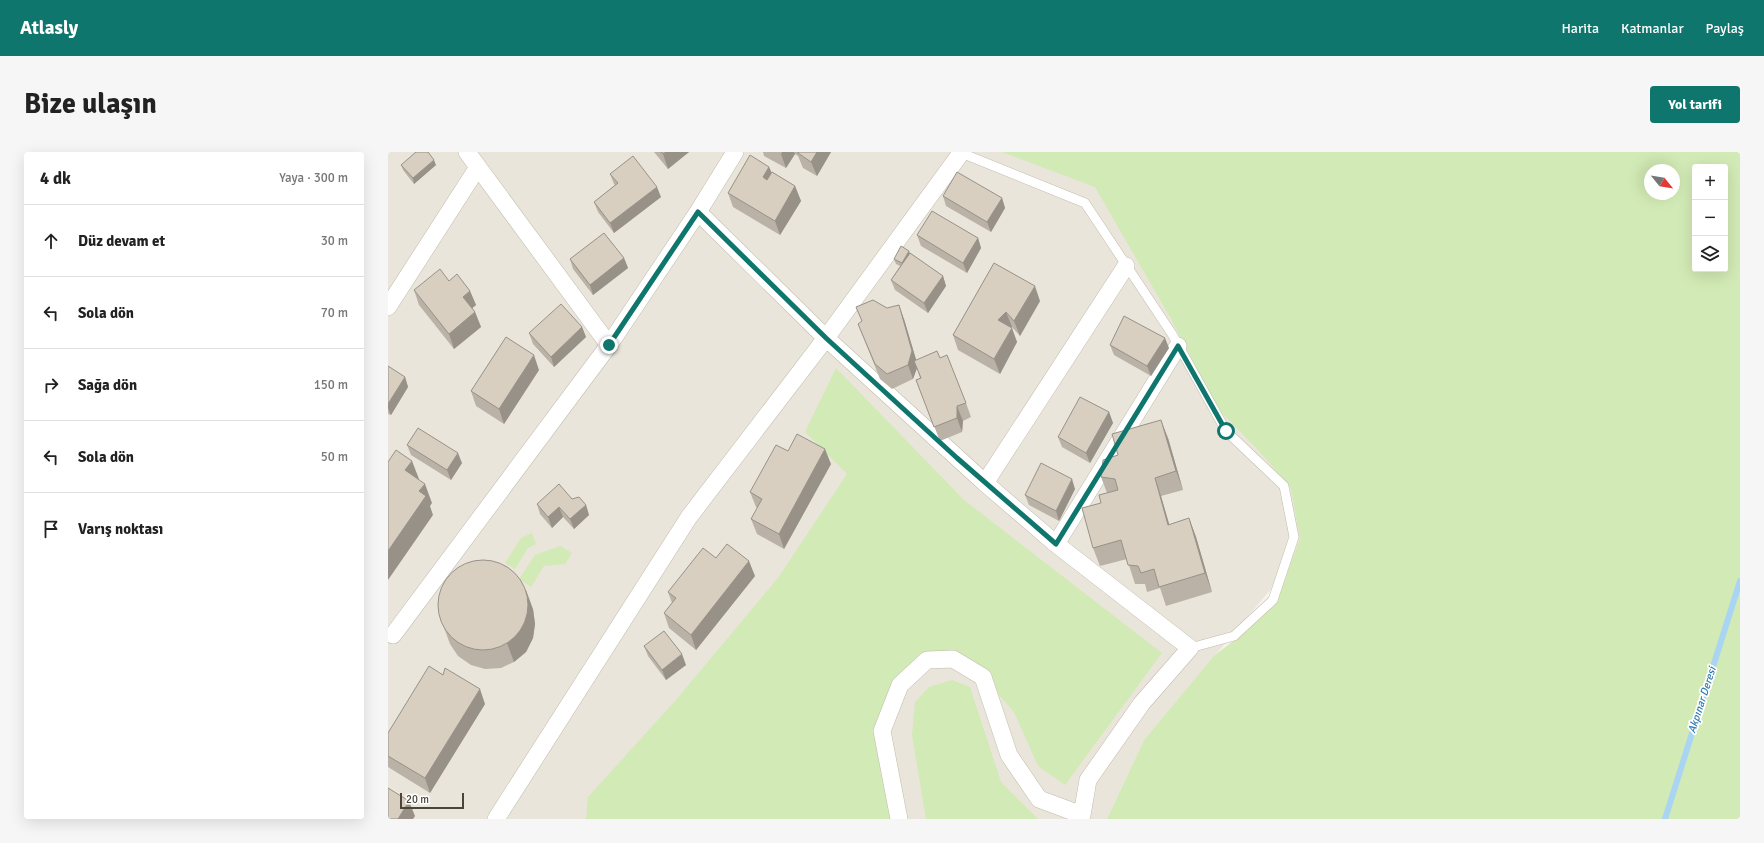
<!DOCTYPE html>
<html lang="tr">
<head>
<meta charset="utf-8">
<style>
	:root { --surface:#fff; --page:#f6f6f6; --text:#222; --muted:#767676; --line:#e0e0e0; --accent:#0f766e }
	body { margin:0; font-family:Signika,sans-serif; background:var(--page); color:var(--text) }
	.controls { position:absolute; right:12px; top:12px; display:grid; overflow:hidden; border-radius:4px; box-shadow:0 4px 16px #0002 }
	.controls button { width:36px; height:36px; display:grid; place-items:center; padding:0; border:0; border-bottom:1px solid var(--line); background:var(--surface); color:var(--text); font:20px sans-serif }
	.compass { position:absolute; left:1256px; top:12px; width:36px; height:36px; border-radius:50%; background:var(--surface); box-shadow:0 4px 16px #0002; rotate:120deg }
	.scale { position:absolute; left:12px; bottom:10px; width:64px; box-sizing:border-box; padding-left:4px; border:2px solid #4b4439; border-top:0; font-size:11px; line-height:14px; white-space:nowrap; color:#4b4439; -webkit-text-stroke:3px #fff; paint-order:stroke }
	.stop { position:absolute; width:12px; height:12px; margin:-9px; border:3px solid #0f766e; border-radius:50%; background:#fff }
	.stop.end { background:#0f766e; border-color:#fff; box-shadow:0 1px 4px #0008 }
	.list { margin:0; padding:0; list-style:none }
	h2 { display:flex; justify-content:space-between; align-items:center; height:52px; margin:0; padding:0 16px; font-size:17px }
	h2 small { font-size:13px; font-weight:400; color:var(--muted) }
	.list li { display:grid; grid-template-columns:26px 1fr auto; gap:12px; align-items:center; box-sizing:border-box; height:72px; padding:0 16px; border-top:1px solid var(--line) }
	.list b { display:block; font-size:15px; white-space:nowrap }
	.list em { font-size:13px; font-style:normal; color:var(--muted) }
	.icon { flex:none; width:22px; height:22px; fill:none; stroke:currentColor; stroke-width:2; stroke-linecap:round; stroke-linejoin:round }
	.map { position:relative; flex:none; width:1352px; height:667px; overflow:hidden; border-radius:4px }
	header { display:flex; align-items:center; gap:24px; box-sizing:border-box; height:56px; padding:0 20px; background:var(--accent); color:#fff }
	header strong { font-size:19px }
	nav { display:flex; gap:22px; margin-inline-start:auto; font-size:14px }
	.intro { display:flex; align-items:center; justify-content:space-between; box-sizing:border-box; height:96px; padding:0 24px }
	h1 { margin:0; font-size:28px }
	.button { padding:10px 18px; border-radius:4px; background:var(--accent); color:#fff; font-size:14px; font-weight:700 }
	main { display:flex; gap:24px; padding:0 24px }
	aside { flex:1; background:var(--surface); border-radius:4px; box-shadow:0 4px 16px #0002 }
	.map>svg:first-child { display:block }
	.residential { fill:#eae5da }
	.green { fill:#d2eab5; fill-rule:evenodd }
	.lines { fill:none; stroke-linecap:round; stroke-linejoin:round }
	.stream { stroke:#a9d4f2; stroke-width:6 }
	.lane-casing { stroke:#c2bbae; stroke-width:10 }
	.street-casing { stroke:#c2bbae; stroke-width:18 }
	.lane { stroke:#fff; stroke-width:9 }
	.street { stroke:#fff; stroke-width:17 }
	.wall { fill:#bab2a6 }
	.shaded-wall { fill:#979187 }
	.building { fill:#d8cfc1; stroke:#979187 }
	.route { stroke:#0f766e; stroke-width:5 }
	.labels { text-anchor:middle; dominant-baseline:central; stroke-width:3.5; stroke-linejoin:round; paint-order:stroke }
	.water-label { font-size:11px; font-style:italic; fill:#2e7ab2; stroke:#fff }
</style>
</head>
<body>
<header>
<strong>Atlasly</strong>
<nav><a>Harita</a><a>Katmanlar</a><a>Paylaş</a></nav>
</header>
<div class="intro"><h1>Bize ulaşın</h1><a class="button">Yol tarifi</a></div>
<main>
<aside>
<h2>4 dk<small>Yaya · 300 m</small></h2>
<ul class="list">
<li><svg class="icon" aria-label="ahead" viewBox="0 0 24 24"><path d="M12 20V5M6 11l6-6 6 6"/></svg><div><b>Düz devam et</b></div><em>30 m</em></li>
<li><svg class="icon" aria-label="left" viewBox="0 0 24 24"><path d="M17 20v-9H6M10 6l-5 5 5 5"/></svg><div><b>Sola dön</b></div><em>70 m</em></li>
<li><svg class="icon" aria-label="right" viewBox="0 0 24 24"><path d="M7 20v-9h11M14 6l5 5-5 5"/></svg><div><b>Sağa dön</b></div><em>150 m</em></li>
<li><svg class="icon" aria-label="left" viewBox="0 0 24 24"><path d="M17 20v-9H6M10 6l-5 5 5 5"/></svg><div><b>Sola dön</b></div><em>50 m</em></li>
<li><svg class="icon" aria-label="arrive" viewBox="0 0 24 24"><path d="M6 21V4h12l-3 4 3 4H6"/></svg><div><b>Varış noktası</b></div></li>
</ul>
</aside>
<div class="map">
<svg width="1352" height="667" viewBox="0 0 1352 667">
	<rect width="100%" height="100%" fill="#f6f3ec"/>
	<path class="residential" d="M 0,0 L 846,0 L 951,356 L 756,588 L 719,667 L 0,667 Z"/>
	<path class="green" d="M 614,0 L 1352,0 L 1352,667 L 719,667 L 756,588 L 826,504 L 854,482 L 888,450 L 912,387 L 903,336 L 870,298 L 830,257 L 783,167 L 707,35 ZM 1307,15 L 1337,15 L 1337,117 L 1307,117 ZM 1262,18 L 1286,18 L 1286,42 L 1262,42 Z
		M 448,216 L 576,348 L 774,501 L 677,633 L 650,614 L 626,560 L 595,525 L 539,508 L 512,533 L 494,579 L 511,667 L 198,667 L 200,645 L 287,549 L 390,426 L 459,322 L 417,280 Z
		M 144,381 L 148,392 L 140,396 L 127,417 L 117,411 L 133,386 Z
		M 172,394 L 184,401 L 177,412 L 156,414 L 143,435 L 131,427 L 147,403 Z
		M 564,528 L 582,535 L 613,630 L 650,667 L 538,667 L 524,583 L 527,550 L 541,535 Z"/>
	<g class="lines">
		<path class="stream" d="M 1277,667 L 1352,429"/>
		<g class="lane-casing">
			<path id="lane" d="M 571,0 L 697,51 L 784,182 L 838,279 L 896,334 L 906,385 L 885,448 L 846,484 L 802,496"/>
		</g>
		<g class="street-casing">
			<path id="street" d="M 79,0 L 221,193
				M 310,60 L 438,186 L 597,331 L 668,392 L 802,496 L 754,551 L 700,628 L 694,663 L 651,647 L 621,603 L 595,525 L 565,507 L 539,508 L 512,533 L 494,579 L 511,667
				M 0,155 L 90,15
				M 597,331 L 738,114
				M 668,392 L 790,194
				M 5,483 L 221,193 L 310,60 L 347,0
				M 108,667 L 301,365 L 438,186 L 573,1"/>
		</g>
		<use href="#lane" class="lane"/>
		<use href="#street" class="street"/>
	</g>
	<path class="wall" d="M 266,0 L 301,0 L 280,17 Z
		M 375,0 L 443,0 L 429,24 L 415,16 L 410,4 L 407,2 L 398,16 L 376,4 Z
		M 13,13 L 48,13 L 26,32 L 15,18 Z
		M 381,15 L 384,21 L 407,34 L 413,49 L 392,83 L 345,55 L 340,41 Z
		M 222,22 L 273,45 L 226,81 L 210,60 L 206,50 L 227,33 L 226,32 Z
		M 555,44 L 614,46 L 617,56 L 603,80 L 558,54 Z
		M 529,83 L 590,86 L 593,96 L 579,121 L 533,94 Z
		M 522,101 L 555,124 L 558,134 L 540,161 L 507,138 L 503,128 L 512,114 L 508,112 L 506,107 Z
		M 236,106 L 240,116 L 205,143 L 185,117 L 182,107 Z
		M 606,111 L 652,149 L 632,184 L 624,175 L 623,175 L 629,190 L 612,222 L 570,198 L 565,183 Z
		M 61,129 L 82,139 L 88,153 L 84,156 L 87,160 L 93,175 L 66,197 L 31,153 L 26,138 Z
		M 468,155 L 499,156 L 516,167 L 528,208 L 552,206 L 578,251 L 583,265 L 575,269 L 574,280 L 552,289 L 528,228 L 532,226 L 529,216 L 525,227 L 504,237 L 492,227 L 470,172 L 474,169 Z
		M 194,175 L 198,185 L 166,215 L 145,192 L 141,181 Z
		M 722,193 L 781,196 L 763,224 L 726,203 Z
		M 0,214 L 17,225 L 20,235 L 3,263 L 0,262 Z
		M 151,218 L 116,272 L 88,254 L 83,239 Z
		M 721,260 L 725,271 L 702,311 L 674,295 L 670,285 Z
		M 780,286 L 795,338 L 773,344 L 781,373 L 801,366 L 808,385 L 824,440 L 778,454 L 772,436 L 759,440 L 757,432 L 747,432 L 739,407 L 712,414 L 705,396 L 713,351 L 719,341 L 713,325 L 730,303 Z
		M 19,293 L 74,311 L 63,328 L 23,303 Z
		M 400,299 L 443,312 L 396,397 L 369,382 L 363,367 L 370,356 L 368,355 L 362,340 Z
		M 687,337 L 671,369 L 641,353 L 637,343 Z
		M 184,347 L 198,353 L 201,363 L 186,377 L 175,365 L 164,376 L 152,362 L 149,352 Z
		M 328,406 L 367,424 L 308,498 L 281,476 L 276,461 L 284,451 L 280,440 Z
		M 145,457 L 147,472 L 145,486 L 138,500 L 126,510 L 113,516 L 97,517 L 83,513 L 70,504 L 62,492 L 55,473 Z
		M 256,494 L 298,513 L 278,528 L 260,504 Z
		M 97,552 L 42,641 L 0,615 L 0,581 Z"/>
	<path class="shaded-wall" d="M 278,0 L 301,0 L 280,17 L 275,2 Z
		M 394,0 L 406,0 L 407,2 L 398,16 L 393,2 Z
		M 429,0 L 443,0 L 429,24 L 423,10 Z
		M 46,8 L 48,13 L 26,32 L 25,26 Z
		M 381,15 L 387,29 L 381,40 L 375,25 Z
		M 407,34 L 413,49 L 392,83 L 387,69 Z
		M 269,35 L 273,45 L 226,81 L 222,71 Z
		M 614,46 L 617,56 L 603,80 L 599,70 Z
		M 590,86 L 593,96 L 579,121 L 575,111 Z
		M 521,99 L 523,104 L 514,111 Z
		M 236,106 L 240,116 L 205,143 L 202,133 Z
		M 555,124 L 558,134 L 540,161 L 536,151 Z
		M 647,134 L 652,149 L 632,184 L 626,169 Z
		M 82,139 L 88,153 L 81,159 L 75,145 Z
		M 511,153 L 516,167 L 530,214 L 526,209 L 529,216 L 525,227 L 520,213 Z
		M 87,160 L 93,175 L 66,197 L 61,182 Z
		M 618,160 L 624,175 L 615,182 L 610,168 Z
		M 194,175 L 198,185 L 166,215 L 163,205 Z
		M 624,176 L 629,190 L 612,222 L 606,207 Z
		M 777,186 L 781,196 L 763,224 L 759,214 Z
		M 146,203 L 151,218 L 116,272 L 111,257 Z
		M 17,225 L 20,235 L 3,263 L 0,256 L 0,252 Z
		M 569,254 L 575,269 L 574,280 L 569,266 Z
		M 721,260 L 725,271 L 702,311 L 698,301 Z
		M 773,268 L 780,286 L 795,338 L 788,319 Z
		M 437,297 L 443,312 L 396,397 L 391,382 Z
		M 70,301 L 74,311 L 63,328 L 59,318 Z
		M 24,309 L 31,327 L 24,337 L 17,318 Z
		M 767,326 L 773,344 L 787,392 L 780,373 Z
		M 684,327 L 687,337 L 671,369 L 668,359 Z
		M 37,332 L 44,351 L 42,354 L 45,363 L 0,428 L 0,399 L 31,339 Z
		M 198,353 L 201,363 L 186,377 L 182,367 Z
		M 171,355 L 175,365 L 164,376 L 160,365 Z
		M 801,366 L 808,385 L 824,440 L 817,421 Z
		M 361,409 L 367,424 L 308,498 L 303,483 Z
		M 138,438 L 145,457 L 147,472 L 145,486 L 138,500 L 126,510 L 119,491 Z
		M 294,502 L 298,513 L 278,528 L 274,518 Z
		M 92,537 L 97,552 L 42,641 L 37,626 Z
		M 21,649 L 27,664 L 25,667 L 10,667 Z"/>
	<path class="building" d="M 28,0 L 40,0 L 46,8 L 25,26 L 13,13 Z
		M 273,0 L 278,0 L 275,2 Z
		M 410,0 L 429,0 L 423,10 L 410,1 Z
		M 362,3 L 381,15 L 375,25 L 379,28 L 384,20 L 407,34 L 387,69 L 340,41 Z
		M 245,4 L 269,35 L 222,71 L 206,50 L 230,31 L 222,22 Z
		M 569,20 L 614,46 L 599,70 L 555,44 Z
		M 544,59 L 590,86 L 575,111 L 529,83 Z
		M 216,81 L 236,106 L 202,133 L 182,107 Z
		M 513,94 L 521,99 L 514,111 L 506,107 Z
		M 522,101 L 555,124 L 536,151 L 503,128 Z
		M 606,111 L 647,134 L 626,169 L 618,160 L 610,168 L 624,176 L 606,207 L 565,183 Z
		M 52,117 L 61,129 L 69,122 L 82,139 L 75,145 L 87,160 L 61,182 L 26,138 Z
		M 485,148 L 499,156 L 511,153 L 524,199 L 520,213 L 499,222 L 487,212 L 470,172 L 474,169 L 468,155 Z
		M 173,152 L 194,175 L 163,205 L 141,181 Z
		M 736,164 L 777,186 L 759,214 L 722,193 Z
		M 118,185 L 146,203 L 111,257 L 83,239 Z
		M 549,199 L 552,206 L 559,203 L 578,251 L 569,254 L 569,266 L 546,275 L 528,228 L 533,226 L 526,209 Z
		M 0,214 L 17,225 L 0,252 Z
		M 692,245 L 721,260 L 698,301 L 670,285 Z
		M 773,268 L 788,319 L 767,326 L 780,373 L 801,366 L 817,421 L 771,435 L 766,417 L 753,421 L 750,414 L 740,413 L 733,388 L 705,396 L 694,356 L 713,351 L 711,343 L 730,338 L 727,327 L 713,325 L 715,308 L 730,303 L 724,282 Z
		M 30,276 L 70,301 L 59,318 L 19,293 Z
		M 409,282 L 437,297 L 391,382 L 363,367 L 374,347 L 362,340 L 388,293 L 400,299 Z
		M 8,298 L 24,309 L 17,318 L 37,332 L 31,339 L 38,344 L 0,399 L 0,310 Z
		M 653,311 L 684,327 L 668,359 L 637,343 Z
		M 171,332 L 184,347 L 191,345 L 198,353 L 182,367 L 171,355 L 160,365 L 149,352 Z
		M 339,392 L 361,409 L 303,483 L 276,461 L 288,446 L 280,440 L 315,396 L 328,406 Z
		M50 453a45 45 0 1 1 90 0a45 45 0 1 1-90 0Z
		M 276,479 L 294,502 L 274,518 L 256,494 Z
		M 41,514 L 55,523 L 57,516 L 92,537 L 37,626 L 0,604 L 0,581 Z
		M 0,636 L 21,649 L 10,667 L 0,667 Z"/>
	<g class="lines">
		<path class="route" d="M 221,193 L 310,60 L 438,186 L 569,306 L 668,392 L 790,194 L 838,279"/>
	</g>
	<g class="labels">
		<g class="water-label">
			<text transform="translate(1314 548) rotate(-72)">Akpınar Deresi</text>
		</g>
	</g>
</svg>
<div class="controls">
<button>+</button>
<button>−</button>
<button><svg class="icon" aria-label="layers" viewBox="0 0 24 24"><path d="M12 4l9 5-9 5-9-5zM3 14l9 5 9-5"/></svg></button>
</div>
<svg class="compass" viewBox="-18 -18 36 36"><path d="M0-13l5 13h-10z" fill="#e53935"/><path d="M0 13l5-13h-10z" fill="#767676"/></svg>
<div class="scale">20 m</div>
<div class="stop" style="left:838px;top:279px"></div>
<div class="stop end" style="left:221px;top:193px"></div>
</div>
</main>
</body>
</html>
